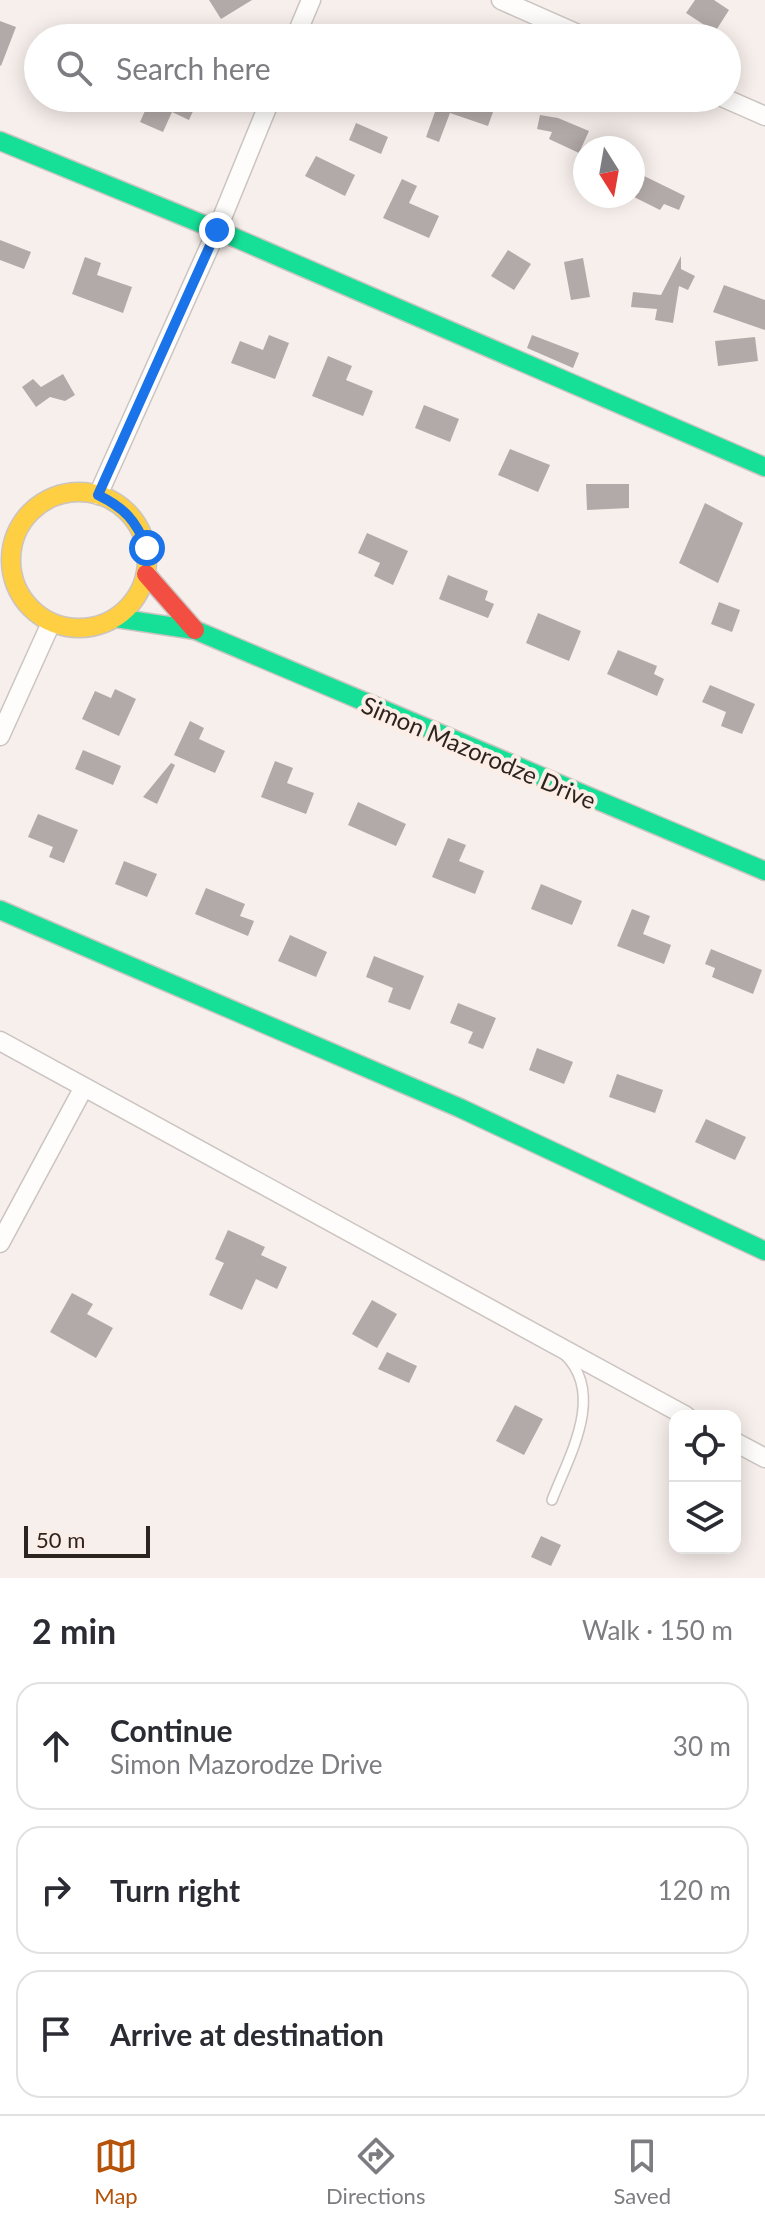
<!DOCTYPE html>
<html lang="en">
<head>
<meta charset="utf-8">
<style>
	:root { --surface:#fff; --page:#f7f7f7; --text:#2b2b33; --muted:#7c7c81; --line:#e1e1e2; --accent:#b45309 }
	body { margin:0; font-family:Lato,sans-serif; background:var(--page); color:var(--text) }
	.controls { position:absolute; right:24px; bottom:24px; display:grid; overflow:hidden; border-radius:16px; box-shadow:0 4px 20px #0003 }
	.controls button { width:72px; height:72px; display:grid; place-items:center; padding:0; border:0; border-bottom:2px solid var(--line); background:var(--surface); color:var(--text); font:40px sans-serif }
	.compass { position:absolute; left:573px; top:136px; width:72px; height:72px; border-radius:50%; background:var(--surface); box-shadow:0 4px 20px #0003; rotate:169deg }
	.scale { position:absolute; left:24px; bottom:20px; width:126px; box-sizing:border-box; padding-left:8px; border:4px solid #2d2420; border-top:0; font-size:22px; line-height:28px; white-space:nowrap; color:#2d2420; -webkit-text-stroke:6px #fcede6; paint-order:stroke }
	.stop { position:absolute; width:24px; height:24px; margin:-18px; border:6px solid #1a73e8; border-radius:50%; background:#fff }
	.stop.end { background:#1a73e8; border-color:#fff; box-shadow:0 2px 8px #0008 }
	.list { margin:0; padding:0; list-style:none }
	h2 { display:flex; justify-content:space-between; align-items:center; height:104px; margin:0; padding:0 32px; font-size:34px }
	h2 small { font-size:26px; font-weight:400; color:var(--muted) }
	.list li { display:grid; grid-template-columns:52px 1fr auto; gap:24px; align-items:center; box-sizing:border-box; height:128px; margin:0 16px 16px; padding:0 16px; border:2px solid var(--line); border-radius:24px }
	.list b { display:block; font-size:30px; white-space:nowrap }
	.list p { margin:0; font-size:26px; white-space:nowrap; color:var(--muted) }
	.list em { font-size:26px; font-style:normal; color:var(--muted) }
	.icon { flex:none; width:44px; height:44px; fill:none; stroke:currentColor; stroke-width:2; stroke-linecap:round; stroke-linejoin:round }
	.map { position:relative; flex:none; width:765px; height:1578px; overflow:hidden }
	.search { position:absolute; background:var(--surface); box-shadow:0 4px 20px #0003; left:24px; right:24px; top:24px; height:88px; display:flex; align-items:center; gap:20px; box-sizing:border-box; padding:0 28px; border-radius:44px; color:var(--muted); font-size:30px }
	.sheet { height:536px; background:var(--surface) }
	nav { display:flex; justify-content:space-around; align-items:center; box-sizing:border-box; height:112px; border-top:2px solid var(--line); background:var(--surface); font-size:22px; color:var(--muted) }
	nav a { display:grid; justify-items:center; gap:4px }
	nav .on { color:var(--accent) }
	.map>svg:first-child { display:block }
	.building { fill:#b2aaa8 }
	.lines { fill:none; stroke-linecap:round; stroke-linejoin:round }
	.lane-casing { stroke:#cbc4c0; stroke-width:12 }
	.street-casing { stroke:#cbc4c0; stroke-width:21 }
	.fast-casing { stroke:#cbc4c0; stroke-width:21 }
	.slow-casing { stroke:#cbc4c0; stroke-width:21 }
	.jam-casing { stroke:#cbc4c0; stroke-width:21 }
	.lane { stroke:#fefdfc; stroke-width:9 }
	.street { stroke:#fefdfc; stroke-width:18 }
	.fast { stroke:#16e098; stroke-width:18 }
	.slow { stroke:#ffcf43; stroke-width:18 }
	.jam { stroke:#f24e42; stroke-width:18 }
	.route { stroke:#1a73e8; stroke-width:10 }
	.labels { text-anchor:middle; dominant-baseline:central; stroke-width:8; stroke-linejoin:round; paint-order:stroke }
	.street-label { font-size:24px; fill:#2d2420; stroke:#fcede6 }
</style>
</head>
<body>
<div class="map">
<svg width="765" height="1578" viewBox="0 0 765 1578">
	<rect width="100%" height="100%" fill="#f7efeb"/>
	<path class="building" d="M 209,0 L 252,0 L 221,19 Z
		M 695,0 L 714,0 L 729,10 L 715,32 L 686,13 Z
		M 0,21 L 16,27 L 1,66 L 0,65 Z
		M 139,98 L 199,98 L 189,120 L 172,112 L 163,132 L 140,122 L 149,102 Z
		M 440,98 L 498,98 L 488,126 L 450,113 L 439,142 L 426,137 Z
		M 540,115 L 558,118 L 589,131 L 579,153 L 549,139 L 552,132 L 537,129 Z
		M 356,123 L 388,137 L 381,154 L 349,140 Z
		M 316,156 L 355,175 L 345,196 L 305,176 Z
		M 640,174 L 685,196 L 679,210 L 664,204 L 660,210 L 632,196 Z
		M 402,179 L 417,186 L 409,203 L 439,216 L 429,238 L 383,218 Z
		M 0,240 L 31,252 L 24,269 L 0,260 Z
		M 508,250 L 531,264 L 514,290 L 491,276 Z
		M 681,256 L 681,269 L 695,276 L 688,290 L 679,286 L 673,323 L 655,320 L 657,309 L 631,307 L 633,292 L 661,295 Z
		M 85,257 L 101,263 L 97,275 L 132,287 L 123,313 L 72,294 Z
		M 583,258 L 590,297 L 571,300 L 564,262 Z
		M 724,285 L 765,300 L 765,330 L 713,312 Z
		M 269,335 L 289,343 L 275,379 L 231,363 L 240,341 L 263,350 Z
		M 532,335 L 579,353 L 573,368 L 527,348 Z
		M 755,337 L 758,361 L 718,366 L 715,341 Z
		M 328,356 L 352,366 L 346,380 L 373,391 L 363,416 L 312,396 Z
		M 63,374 L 75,395 L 65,401 L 50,397 L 36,407 L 22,387 L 33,379 L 41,387 Z
		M 424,405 L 459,419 L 450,442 L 415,428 Z
		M 510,449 L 550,465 L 538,492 L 498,475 Z
		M 586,484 L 629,484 L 629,508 L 587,510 Z
		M 705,503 L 743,523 L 718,583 L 679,563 Z
		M 367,533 L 408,551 L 393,585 L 374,576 L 380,563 L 358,553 Z
		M 448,575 L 488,591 L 485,600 L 494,604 L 488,618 L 439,599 Z
		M 719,602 L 740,610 L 732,632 L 711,624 Z
		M 538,613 L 581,631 L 569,661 L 526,643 Z
		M 618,650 L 657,666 L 654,674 L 664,679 L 657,696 L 607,674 Z
		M 710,685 L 755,704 L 742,734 L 721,726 L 726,712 L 702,702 Z
		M 115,689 L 136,699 L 119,736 L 82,719 L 95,691 L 111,698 Z
		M 190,721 L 204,728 L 199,739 L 225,751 L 215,773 L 174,755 Z
		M 83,750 L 121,766 L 113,785 L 75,769 Z
		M 275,761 L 293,768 L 287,783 L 314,793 L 306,814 L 261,797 Z
		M 171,763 L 175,765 L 157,804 L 143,797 Z
		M 358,802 L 406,824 L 396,846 L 348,825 Z
		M 38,814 L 78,830 L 64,863 L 49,857 L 53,847 L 28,837 Z
		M 448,838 L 466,845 L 459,861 L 484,871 L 475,894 L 432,877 Z
		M 124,861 L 157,874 L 147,897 L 115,884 Z
		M 541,884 L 582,901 L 572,925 L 531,909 Z
		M 206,888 L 245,904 L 240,916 L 254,921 L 248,936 L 195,914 Z
		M 632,909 L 650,916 L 643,934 L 671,945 L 664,964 L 617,946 Z
		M 290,935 L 327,952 L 316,977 L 278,961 Z
		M 711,949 L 762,970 L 753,994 L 712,977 L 715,968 L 705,964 Z
		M 374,956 L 424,976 L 410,1010 L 388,1002 L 393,988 L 366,977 Z
		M 458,1003 L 496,1018 L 483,1049 L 468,1043 L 473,1032 L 450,1023 Z
		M 537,1048 L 573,1062 L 564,1084 L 529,1070 Z
		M 617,1074 L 663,1090 L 655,1113 L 609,1097 Z
		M 706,1119 L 746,1137 L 735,1160 L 695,1142 Z
		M 228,1230 L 265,1247 L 261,1255 L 287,1267 L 277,1289 L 256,1279 L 242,1310 L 209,1295 L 224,1263 L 215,1259 Z
		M 72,1293 L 93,1304 L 87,1314 L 113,1328 L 96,1358 L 50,1332 Z
		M 372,1300 L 397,1314 L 377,1348 L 352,1334 Z
		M 387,1352 L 417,1366 L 409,1383 L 378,1369 Z
		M 515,1405 L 543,1419 L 524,1455 L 496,1441 Z
		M 541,1536 L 561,1545 L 551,1566 L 531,1557 Z"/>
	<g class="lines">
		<g class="lane-casing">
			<path id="lane" d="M 552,1500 C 568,1458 606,1395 565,1355"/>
		</g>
		<g class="street-casing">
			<path id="street" d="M 501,0 L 587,38
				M 295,38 L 311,0
				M 724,98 L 765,116
				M 98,495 L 217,230 L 271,98
				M 0,736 L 51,623
				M 0,1041 L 686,1416
				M 0,1243 L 84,1087
				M 735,1442 L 765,1458"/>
		</g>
		<g class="fast-casing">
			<path id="fast" d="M 0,141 L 217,230 L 765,467
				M 116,618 L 195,630 L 765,871
				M 0,910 L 460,1108 L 765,1251"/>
		</g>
		<g class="slow-casing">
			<path id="slow" d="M11 560a68 68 0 1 1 136 0a68 68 0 1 1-136 0Z"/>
		</g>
		<g class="jam-casing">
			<path id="jam" d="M 146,574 L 195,630"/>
		</g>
		<use href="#lane" class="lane"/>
		<use href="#street" class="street"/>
		<use href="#fast" class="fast"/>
		<use href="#slow" class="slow"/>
		<use href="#jam" class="jam"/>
	</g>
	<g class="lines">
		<path class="route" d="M 147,548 C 136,521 125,508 98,495 L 217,230"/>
	</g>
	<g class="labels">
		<g class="street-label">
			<text transform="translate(479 752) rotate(23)">Simon Mazorodze Drive</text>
		</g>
	</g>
</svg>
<div class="controls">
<button><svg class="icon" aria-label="locate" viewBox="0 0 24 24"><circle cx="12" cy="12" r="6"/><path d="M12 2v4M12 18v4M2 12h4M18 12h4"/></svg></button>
<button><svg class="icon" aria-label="layers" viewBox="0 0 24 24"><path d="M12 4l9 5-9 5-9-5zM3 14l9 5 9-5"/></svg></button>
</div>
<svg class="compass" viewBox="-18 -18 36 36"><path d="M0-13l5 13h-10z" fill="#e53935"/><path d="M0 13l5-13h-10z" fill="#7c7c81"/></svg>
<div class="scale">50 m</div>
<div class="stop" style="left:147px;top:548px"></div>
<div class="stop end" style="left:217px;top:230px"></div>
<div class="search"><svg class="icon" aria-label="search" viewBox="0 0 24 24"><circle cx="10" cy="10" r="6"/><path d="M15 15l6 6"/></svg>Search here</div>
</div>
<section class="sheet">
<h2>2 min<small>Walk · 150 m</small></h2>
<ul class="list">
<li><svg class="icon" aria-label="ahead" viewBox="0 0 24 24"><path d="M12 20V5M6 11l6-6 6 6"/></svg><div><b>Continue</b><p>Simon Mazorodze Drive</p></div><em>30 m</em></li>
<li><svg class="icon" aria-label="right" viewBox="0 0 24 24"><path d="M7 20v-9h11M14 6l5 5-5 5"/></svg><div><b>Turn right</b></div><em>120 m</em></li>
<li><svg class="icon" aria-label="arrive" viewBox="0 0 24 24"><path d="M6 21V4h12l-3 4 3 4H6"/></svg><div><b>Arrive at destination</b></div></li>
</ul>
</section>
<nav>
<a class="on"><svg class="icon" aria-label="map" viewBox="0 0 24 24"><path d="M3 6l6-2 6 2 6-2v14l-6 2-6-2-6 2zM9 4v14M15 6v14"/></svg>Map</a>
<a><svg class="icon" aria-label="directions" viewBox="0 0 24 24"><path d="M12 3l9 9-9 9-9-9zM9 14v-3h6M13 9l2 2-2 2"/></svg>Directions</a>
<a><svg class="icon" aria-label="saved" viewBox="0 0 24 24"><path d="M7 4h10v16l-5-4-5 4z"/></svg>Saved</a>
</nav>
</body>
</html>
